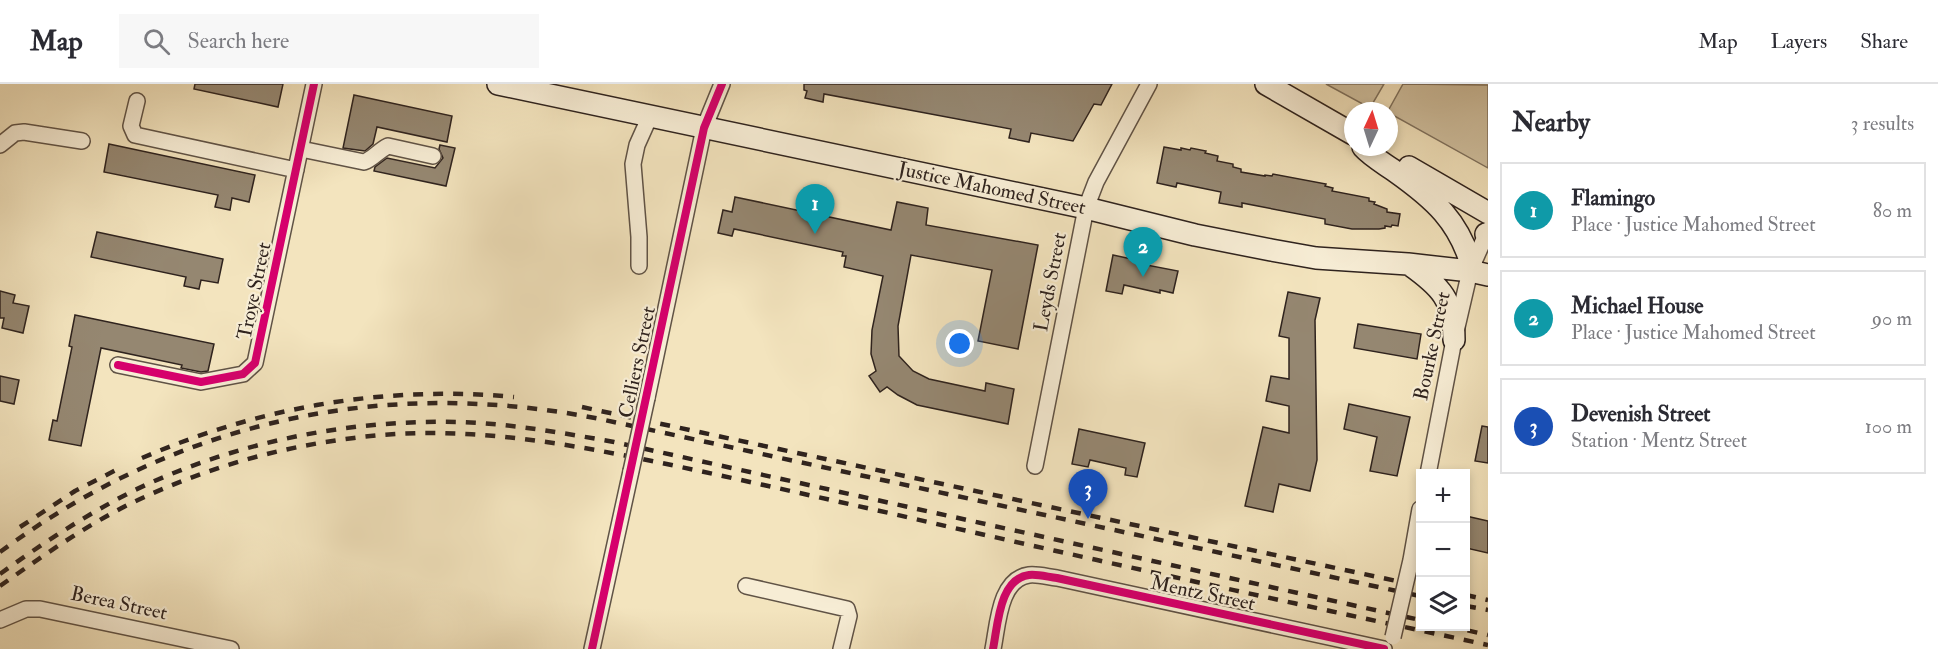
<!DOCTYPE html>
<html lang="en">
<head>
<meta charset="utf-8">
<style>
	:root { --surface:#fff; --page:#f7f7f7; --text:#2b2b33; --muted:#7c7c81; --line:#e1e1e2; --accent:#0f766e }
	body { margin:0; font-family:"IM FELL Double Pica",serif; background:var(--page); color:var(--text) }
	.controls { position:absolute; right:18px; bottom:18px; display:grid; overflow:hidden; border-radius:0px; box-shadow:0 3px 9px #0003 }
	.controls button { width:54px; height:54px; display:grid; place-items:center; padding:0; border:0; border-bottom:2px solid var(--line); background:var(--surface); color:var(--text); font:30px sans-serif }
	.compass { position:absolute; left:1344px; top:18px; width:54px; height:54px; border-radius:50%; background:var(--surface); box-shadow:0 3px 9px #0003; rotate:4deg }
	.you { position:absolute; left:960px; top:260px; width:21px; height:21px; margin:-15px; border:4px solid #fff; border-radius:50%; background:#1a73e8; box-shadow:0 0 0 9px #1a73e833 }
	.badge { display:grid; place-items:center; width:39px; height:39px; border-radius:50%; background:var(--accent); color:#fff; font-size:20px; font-weight:700 }
	.pin { position:absolute; translate:-50% -50px; filter:drop-shadow(0 2px 3px #0008) }
	.pin::after { content:''; position:absolute; top:32px; width:21px; height:18px; background:inherit; clip-path:polygon(0 0,100% 0,50% 100%) }
	.list { margin:0; padding:0; list-style:none }
	h2 { display:flex; justify-content:space-between; align-items:center; height:78px; margin:0; padding:0 24px; font-size:26px }
	h2 small { font-size:20px; font-weight:400; color:var(--muted) }
	.list li { display:grid; grid-template-columns:39px 1fr auto; gap:18px; align-items:center; box-sizing:border-box; height:96px; margin:0 12px 12px; padding:0 12px; border:2px solid var(--line); border-radius:0px }
	.list b { display:block; font-size:22px; white-space:nowrap }
	.list p { margin:0; font-size:20px; white-space:nowrap; color:var(--muted) }
	.list em { font-size:20px; font-style:normal; color:var(--muted) }
	.icon { flex:none; width:33px; height:33px; fill:none; stroke:currentColor; stroke-width:2; stroke-linecap:round; stroke-linejoin:round }
	.map { position:relative; flex:none; width:1488px; height:565px; overflow:hidden }
	header { display:flex; align-items:center; gap:36px; box-sizing:border-box; height:84px; padding:0 30px; background:var(--surface); border-bottom:2px solid var(--line) }
	header strong { font-size:28px }
	nav { display:flex; gap:33px; margin-inline-start:auto; font-size:21px }
	.search { width:420px; height:54px; background:var(--page); display:flex; align-items:center; gap:15px; box-sizing:border-box; padding:0 21px; border-radius:0px; color:var(--muted); font-size:22px }
	main { display:flex }
	aside { flex:1; background:var(--surface) }
	.map>svg:first-child { display:block }
	.green { fill:#d2c3a3; stroke:#807360; stroke-width:1.5 }
	.building { fill:#958771; stroke:#2f231e; stroke-width:1.5 }
	.lines { fill:none; stroke-linecap:round; stroke-linejoin:round }
	.street-casing { stroke:#605346; stroke-width:18 }
	.secondary-casing { stroke:#2f231e; stroke-width:24 }
	.street { stroke:#f7edd5; stroke-width:15 }
	.secondary { stroke:#f7edd5; stroke-width:21 }
	.rail { stroke:#2f231e; stroke-width:4.5; stroke-dasharray:10 10; stroke-linecap:butt }
	.street-bridge-casing { stroke:#605346; stroke-width:18; stroke-linecap:butt }
	.street-bridge { stroke:#f7edd5; stroke-width:15 }
	.cycleway-casing { stroke:#f7edd5; stroke-width:11 }
	.cycleway { stroke:#d6006c; stroke-width:8 }
	.labels { text-anchor:middle; dominant-baseline:central; stroke-width:4.5; stroke-linejoin:round; paint-order:stroke }
	.street-label { font-size:20px; fill:#2f231e; stroke:#f7edd5 }
</style>
</head>
<body>
<header>
<strong>Map</strong>
<div class="search"><svg class="icon" aria-label="search" viewBox="0 0 24 24"><circle cx="10" cy="10" r="6"/><path d="M15 15l6 6"/></svg>Search here</div>
<nav><a>Map</a><a>Layers</a><a>Share</a></nav>
</header>
<main>
<div class="map">
<svg width="1488" height="565" viewBox="0 0 1488 565">
	<rect width="100%" height="100%" fill="#f3e4be"/>
	<filter id="stains"><feTurbulence type="fractalNoise" baseFrequency=".00333" numOctaves="4"/><feColorMatrix values="0 0 0 0 .2 0 0 0 0 .09 0 0 0 0 .02 0 0 0 .5 -.17"/></filter>
	<radialGradient id="worn" r=".72"><stop offset=".6" stop-color="#630" stop-opacity="0"/><stop offset="1" stop-color="#630" stop-opacity=".3"/></radialGradient>
	<path class="green" d="M 1326,0 L 1384,0 L 1370,24 Z
		M 1403,0 L 1488,1 L 1488,84 L 1389,29 L 1388,27 Z"/>
	<path class="building" d="M 195,0 L 283,0 L 278,23 L 194,5 Z
		M 804,0 L 1112,0 L 1101,21 L 1094,20 L 1073,57 L 1031,49 L 1029,58 L 1009,54 L 1011,45 L 824,10 L 823,18 L 805,14 L 807,7 L 804,6 Z
		M 354,11 L 452,32 L 447,58 L 377,43 L 373,60 L 365,67 L 343,64 Z
		M 109,60 L 255,91 L 249,118 L 232,114 L 230,126 L 215,123 L 218,111 L 104,88 Z
		M 440,61 L 455,64 L 446,102 L 374,87 L 375,83 L 387,74 L 435,84 L 443,74 L 439,65 Z
		M 1164,63 L 1181,66 L 1181,64 L 1190,66 L 1191,64 L 1206,67 L 1205,69 L 1218,72 L 1217,77 L 1233,80 L 1233,83 L 1241,85 L 1241,88 L 1265,92 L 1265,91 L 1272,92 L 1273,90 L 1326,100 L 1325,102 L 1333,104 L 1332,107 L 1369,114 L 1369,117 L 1375,118 L 1374,120 L 1387,125 L 1387,128 L 1400,130 L 1398,142 L 1392,141 L 1391,143 L 1385,142 L 1385,144 L 1379,145 L 1352,145 L 1325,140 L 1325,135 L 1242,119 L 1242,123 L 1219,119 L 1221,108 L 1177,99 L 1176,103 L 1157,99 Z
		M 735,113 L 891,146 L 897,118 L 928,124 L 926,141 L 1038,161 L 1018,265 L 978,257 L 992,186 L 911,171 L 898,242 L 899,272 L 913,287 L 929,295 L 985,307 L 986,299 L 1014,305 L 1008,340 L 917,321 L 898,311 L 887,303 L 880,308 L 869,292 L 876,287 L 871,270 L 872,246 L 883,192 L 844,183 L 846,172 L 842,172 L 843,168 L 734,145 L 732,152 L 718,149 L 723,126 L 732,128 Z
		M 97,148 L 223,175 L 218,199 L 201,196 L 199,205 L 184,202 L 186,193 L 91,173 Z
		M 1113,171 L 1141,177 L 1141,180 L 1178,187 L 1173,209 L 1160,206 L 1160,209 L 1124,201 L 1122,210 L 1106,207 Z
		M 0,207 L 15,211 L 13,219 L 29,222 L 23,249 L 2,244 L 4,234 L 0,234 Z
		M 1288,208 L 1320,214 L 1315,236 L 1317,376 L 1310,407 L 1279,400 L 1273,428 L 1245,422 L 1263,343 L 1289,349 L 1289,322 L 1266,317 L 1271,292 L 1289,295 L 1289,254 L 1279,252 Z
		M 75,231 L 214,260 L 208,287 L 201,288 L 181,284 L 182,281 L 101,264 L 81,362 L 49,356 L 53,336 L 57,337 L 72,263 L 69,262 Z
		M 1358,240 L 1421,250 L 1417,275 L 1354,264 Z
		M 0,292 L 19,296 L 14,320 L 0,317 Z
		M 1349,320 L 1410,333 L 1397,392 L 1370,387 L 1377,353 L 1344,345 Z
		M 1482,342 L 1488,343 L 1488,379 L 1475,377 Z
		M 1079,345 L 1145,359 L 1137,393 L 1125,391 L 1126,384 L 1090,376 L 1088,383 L 1072,380 Z
		M 1466,432 L 1488,437 L 1488,469 L 1466,464 Z"/>
	<g class="lines">
		<g class="street-casing">
			<path id="street" d="M 137,17 L 131,42 L 135,51 L 296,86
				M 0,61 L 15,49 L 24,48 L 82,57
				M 301,65 L 364,78 C 373,75 378,67 388,62 L 433,72
				M 639,182 L 639,153 L 633,80 L 637,61 L 650,32
				M 118,281 L 201,298 L 243,290 L 255,279 L 314,0
				M 647,314 L 704,44 L 722,0
				M 1035,382 L 1086,124 L 1096,98 L 1149,0
				M 1428,390 L 1454,256 L 1470,187 L 1488,146
				M 1411,476 L 1420,425
				M 746,502 L 847,525 L 849,532 L 841,565
				M 0,536 L 26,525 L 40,525 L 231,565
				M 592,565 L 631,387
				M 993,565 C 998,541 999,495 1029,491 C 1038,490 1048,493 1057,494 L 1384,565"/>
		</g>
		<g class="secondary-casing">
			<path id="secondary" d="M 498,0 L 1086,124 L 1195,151 L 1271,166 L 1316,174 L 1408,180 L 1470,187 L 1488,191
				M 1266,0 L 1353,50
				M 1363,63 C 1372,73 1385,80 1396,88 C 1434,115 1459,137 1472,183
				M 1409,83 L 1488,129
				M 1486,150 L 1488,151
				M 1410,181 C 1441,203 1454,216 1454,256"/>
		</g>
		<use href="#street" class="street"/>
		<use href="#secondary" class="secondary"/>
		<path class="rail" d="M 582,323 L 1420,502
			M 142,374 C 260,323 385,301 514,313
			M 20,443 L 75,407 L 120,384
			M 0,468 C 179,336 383,292 600,335 L 1420,512
			M 0,490 C 43,459 87,430 135,406 C 235,358 350,335 461,338 C 513,340 563,349 614,358 L 1420,536
			M 0,502 C 44,471 89,439 138,416 C 206,384 279,363 354,354 C 458,340 560,358 662,379 C 738,395 813,412 889,429 C 1088,475 1288,518 1488,561
			M 1466,511 L 1488,516
			M 1466,522 L 1488,526
			M 1448,542 L 1488,551"/>
		<g class="street-bridge-casing">
			<path id="street-bridge" d="M 631,387 L 647,314
				M 1393,553 L 1411,476"/>
		</g>
		<use href="#street-bridge" class="street-bridge"/>
		<g class="cycleway-casing">
			<path id="cycleway" d="M 118,281 L 201,298 L 243,290 L 255,279 L 314,0
				M 592,565 L 704,44 L 722,0
				M 993,565 C 998,541 999,495 1029,491 C 1038,490 1048,493 1057,494 L 1384,565"/>
		</g>
		<use href="#cycleway" class="cycleway"/>
	</g>
	<g class="labels">
		<g class="street-label">
			<text transform="translate(992 104) rotate(12)">Justice Mahomed Street</text>
			<text transform="translate(1050 198) rotate(-79)">Leyds Street</text>
			<text transform="translate(254 207) rotate(-78)">Troye Street</text>
			<text transform="translate(1432 262) rotate(-78)">Bourke Street</text>
			<text transform="translate(637 278) rotate(-78)">Celliers Street</text>
			<text transform="translate(1203 509) rotate(12)">Mentz Street</text>
			<text transform="translate(119 519) rotate(12)">Berea Street</text>
		</g>
	</g>
	<rect width="100%" height="100%" filter="url(#stains)"/>
	<rect width="100%" height="100%" fill="url(#worn)"/>
</svg>
<div class="controls">
<button>+</button>
<button>−</button>
<button><svg class="icon" aria-label="layers" viewBox="0 0 24 24"><path d="M12 4l9 5-9 5-9-5zM3 14l9 5 9-5"/></svg></button>
</div>
<svg class="compass" viewBox="-18 -18 36 36"><path d="M0-13l5 13h-10z" fill="#e53935"/><path d="M0 13l5-13h-10z" fill="#7c7c81"/></svg>
<div class="you"></div>
<div class="pin badge" style="left:815px;top:150px;background:#0f9aa8">1</div>
<div class="pin badge" style="left:1143px;top:193px;background:#0f9aa8">2</div>
<div class="pin badge" style="left:1088px;top:435px;background:#1a4fb4">3</div>
</div>
<aside>
<h2>Nearby<small>3 results</small></h2>
<ul class="list">
<li><span class="badge" style="background:#0f9aa8">1</span><div><b>Flamingo</b><p>Place · Justice Mahomed Street</p></div><em>80 m</em></li>
<li><span class="badge" style="background:#0f9aa8">2</span><div><b>Michael House</b><p>Place · Justice Mahomed Street</p></div><em>90 m</em></li>
<li><span class="badge" style="background:#1a4fb4">3</span><div><b>Devenish Street</b><p>Station · Mentz Street</p></div><em>100 m</em></li>
</ul>
</aside>
</main>
</body>
</html>
